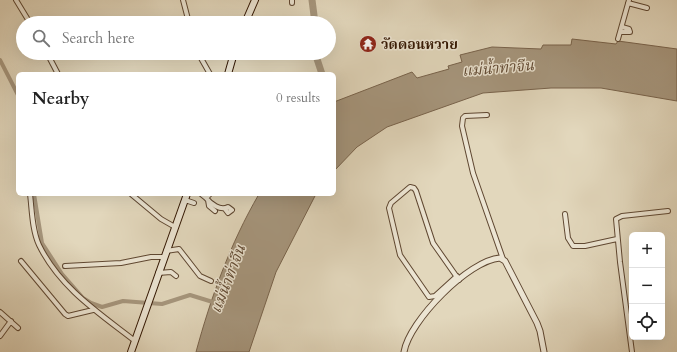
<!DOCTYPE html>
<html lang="en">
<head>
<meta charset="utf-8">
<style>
	:root { --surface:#fff; --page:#f6f6f6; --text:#222; --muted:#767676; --line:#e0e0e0 }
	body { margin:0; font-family:Cardo,"Noto Serif Thai",serif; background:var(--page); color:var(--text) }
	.controls { position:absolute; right:12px; bottom:12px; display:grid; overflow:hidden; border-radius:6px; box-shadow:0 4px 16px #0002 }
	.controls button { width:36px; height:36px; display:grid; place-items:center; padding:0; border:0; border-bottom:1px solid var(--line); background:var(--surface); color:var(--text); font:20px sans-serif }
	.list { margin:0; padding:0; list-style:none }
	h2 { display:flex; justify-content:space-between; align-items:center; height:52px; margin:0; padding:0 16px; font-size:17px }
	h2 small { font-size:13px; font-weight:400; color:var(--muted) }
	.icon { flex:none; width:22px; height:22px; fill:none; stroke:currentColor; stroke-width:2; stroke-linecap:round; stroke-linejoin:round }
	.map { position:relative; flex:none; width:677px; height:352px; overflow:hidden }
	.search { position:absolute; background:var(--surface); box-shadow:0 4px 16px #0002; left:16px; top:16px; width:320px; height:44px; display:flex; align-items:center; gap:10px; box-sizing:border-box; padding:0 14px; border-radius:22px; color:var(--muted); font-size:15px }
	.panel { position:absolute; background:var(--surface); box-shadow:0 4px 16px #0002; left:16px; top:72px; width:320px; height:124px; border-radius:6px }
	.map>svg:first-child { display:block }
	.water { fill:#a6967d; stroke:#78634c }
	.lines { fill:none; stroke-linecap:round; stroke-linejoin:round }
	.canal { stroke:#a6967d; stroke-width:4 }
	.river { stroke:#a6967d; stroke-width:7 }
	.minor-casing { stroke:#5f4731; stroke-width:6 }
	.tertiary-casing { stroke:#5f4731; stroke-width:7 }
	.secondary-casing { stroke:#331703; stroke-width:8 }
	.minor { stroke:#ece5d3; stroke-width:4 }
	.tertiary { stroke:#ece5d3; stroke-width:5 }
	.secondary { stroke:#ece5d3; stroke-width:6 }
	.labels { text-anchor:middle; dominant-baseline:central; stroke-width:3; stroke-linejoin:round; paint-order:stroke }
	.poi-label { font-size:14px; font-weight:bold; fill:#331703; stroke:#ece5d3; text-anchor:start }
	.water-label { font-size:15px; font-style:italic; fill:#614a34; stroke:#ece5d3 }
</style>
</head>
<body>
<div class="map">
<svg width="677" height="352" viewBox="0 0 677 352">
	<rect width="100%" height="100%" fill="#e2d7bc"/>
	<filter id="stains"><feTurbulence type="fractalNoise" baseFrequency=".005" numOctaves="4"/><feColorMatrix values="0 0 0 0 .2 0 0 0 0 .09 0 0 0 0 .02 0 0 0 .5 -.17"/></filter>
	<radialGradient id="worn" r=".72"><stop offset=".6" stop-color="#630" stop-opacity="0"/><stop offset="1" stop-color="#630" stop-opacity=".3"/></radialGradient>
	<path class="water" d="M 572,39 L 616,44 L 618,41 L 677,49 L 677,101 L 601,88 L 551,88 L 483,93 L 387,127 L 357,147 L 334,171 L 334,102 L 412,72 L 417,78 L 449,69 L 448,66 L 462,62 L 460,55 L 492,47 L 541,49 L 543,45 L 571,45 Z
		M 259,194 L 316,194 L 276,272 L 249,352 L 196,352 C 211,297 230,244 259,194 Z"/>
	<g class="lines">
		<path class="canal" d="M 0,60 L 18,95
			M 34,194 L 42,243 L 62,274 L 83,298 L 91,303 L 102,307 L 123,301 L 162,304 L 190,295 L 216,303"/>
		<path class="river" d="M 312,0 L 315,23
			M 315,53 L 322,74"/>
		<g class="minor-casing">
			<path id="minor" d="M 16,0 L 30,23
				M 183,0 L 189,23
				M 292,0 L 292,3
				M 628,3 L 647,8
				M 620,32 L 630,32 L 629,29 L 622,27
				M 618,39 L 629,0
				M 47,53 L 58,74
				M 198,53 L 210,74
				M 487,115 L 465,116 L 463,118 L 462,126 L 473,173 L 503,259
				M 30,194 C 32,210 32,230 39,245 C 60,288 99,313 135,341
				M 131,194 L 161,219 L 175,227
				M 201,194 L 206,198 L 210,194
				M 206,198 C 211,204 220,211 228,207 L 232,210 L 228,213 L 225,209
				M 185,200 L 194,203
				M 208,200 L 209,206 L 215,211
				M 565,214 L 568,238 L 573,246 L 585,246 L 617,239
				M 166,251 L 179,249 L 200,276 L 211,281
				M 21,261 L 65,314 L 68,316 L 93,310
				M 65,266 L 121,263 L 151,257 L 163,257
				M 158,273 L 171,272 L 176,276
				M 457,276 L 435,296 L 429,297 L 400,255 L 389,208 L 391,203 L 410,187 L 414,188 L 416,191 L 433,243 L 459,280
				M 0,312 L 18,328
				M 0,336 L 11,321
				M 632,352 L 620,262 L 616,219 L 622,216 L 668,211"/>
		</g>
		<g class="tertiary-casing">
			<path id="tertiary" d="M 404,352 C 409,321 469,260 500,258 L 505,261 L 537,323 L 540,331 L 544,352"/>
		</g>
		<g class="secondary-casing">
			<path id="secondary" d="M 245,23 L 255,0
				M 228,74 L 234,53
				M 131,352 L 187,194"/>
		</g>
		<use href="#minor" class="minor"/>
		<use href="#tertiary" class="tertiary"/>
		<use href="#secondary" class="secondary"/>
	</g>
	<defs>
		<g id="temple-disc" transform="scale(0.9)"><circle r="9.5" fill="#8f2418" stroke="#ece5d3"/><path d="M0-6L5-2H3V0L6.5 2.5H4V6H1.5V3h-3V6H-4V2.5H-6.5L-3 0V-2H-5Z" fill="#fff"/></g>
	</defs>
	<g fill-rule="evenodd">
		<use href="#temple-disc" x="368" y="44"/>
	</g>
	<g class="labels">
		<g class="poi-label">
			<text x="381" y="44">วัดดอนหวาย</text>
		</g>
		<g class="water-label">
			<text transform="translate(498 68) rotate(-5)">แม่น้ำท่าจีน</text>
			<text transform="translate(228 279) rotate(-69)">แม่น้ำท่าจีน</text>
		</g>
	</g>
	<rect width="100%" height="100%" filter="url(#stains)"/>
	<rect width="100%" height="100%" fill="url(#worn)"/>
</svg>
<div class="controls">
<button>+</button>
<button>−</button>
<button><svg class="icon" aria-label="locate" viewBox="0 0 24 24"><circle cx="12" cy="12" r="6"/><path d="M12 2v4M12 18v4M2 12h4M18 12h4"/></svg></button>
</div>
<div class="search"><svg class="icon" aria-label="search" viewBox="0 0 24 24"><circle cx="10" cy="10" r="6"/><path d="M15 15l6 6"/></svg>Search here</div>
<section class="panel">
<h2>Nearby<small>0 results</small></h2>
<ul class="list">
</ul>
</section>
</div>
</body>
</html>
